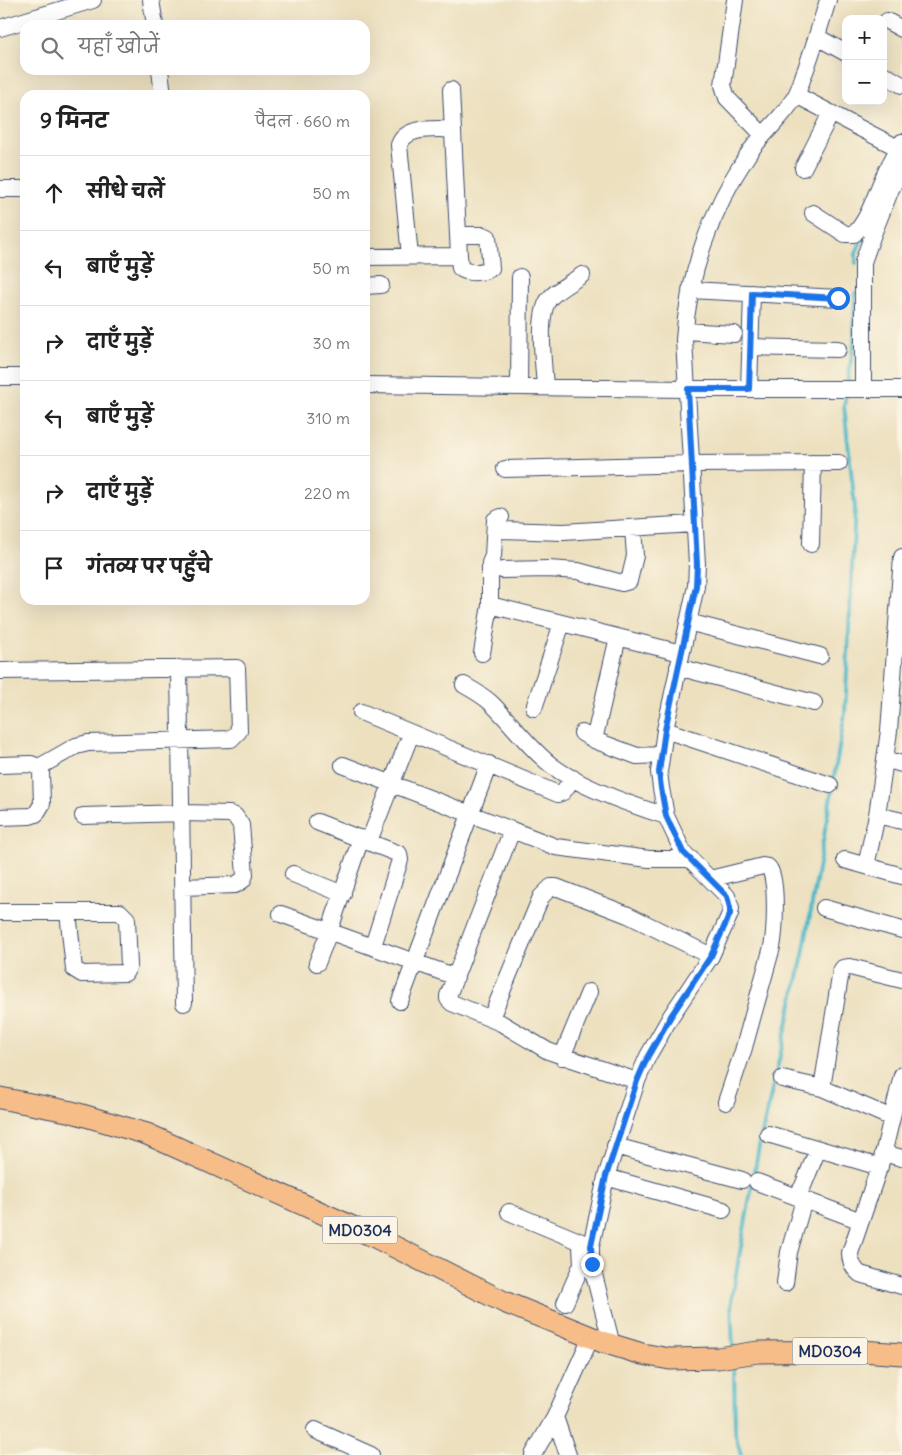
<!DOCTYPE html>
<html lang="hi">
<head>
<meta charset="utf-8">
<style>
	:root { --surface:#fff; --page:#f2f2f2; --text:#222; --muted:#767676; --line:#e0e0e0 }
	body { margin:0; font-family:Delius,"Playpen Sans Deva",sans-serif; background:var(--page); color:var(--text) }
	.controls { position:absolute; right:15px; top:15px; display:grid; overflow:hidden; border-radius:10px; box-shadow:0 5px 20px #0002 }
	.controls button { width:45px; height:45px; display:grid; place-items:center; padding:0; border:0; border-bottom:1px solid var(--line); background:var(--surface); color:var(--text); font:25px sans-serif }
	.stop { position:absolute; width:15px; height:15px; margin:-11px; border:4px solid #1a73e8; border-radius:50%; background:#fff }
	.stop.end { background:#1a73e8; border-color:#fff; box-shadow:0 1px 5px #0008 }
	.list { margin:0; padding:0; list-style:none }
	h2 { display:flex; justify-content:space-between; align-items:center; height:65px; margin:0; padding:0 20px; font-size:21px }
	h2 small { font-size:16px; font-weight:400; color:var(--muted) }
	.list li { display:grid; grid-template-columns:32px 1fr auto; gap:15px; align-items:center; box-sizing:border-box; height:75px; padding:0 20px; border-top:1px solid var(--line) }
	.list b { display:block; font-size:19px; white-space:nowrap }
	.list em { font-size:16px; font-style:normal; color:var(--muted) }
	.icon { flex:none; width:28px; height:28px; fill:none; stroke:currentColor; stroke-width:2; stroke-linecap:round; stroke-linejoin:round }
	.map { position:relative; flex:none; width:902px; height:1455px; overflow:hidden }
	.search { position:absolute; background:var(--surface); box-shadow:0 5px 20px #0002; left:20px; top:20px; width:350px; height:55px; display:flex; align-items:center; gap:12px; box-sizing:border-box; padding:0 18px; border-radius:15px; color:var(--muted); font-size:19px }
	.panel { position:absolute; background:var(--surface); box-shadow:0 5px 20px #0002; left:20px; top:90px; width:350px; height:515px; border-radius:15px }
	.map>svg:first-child { display:block }
	.lines { fill:none; stroke-linecap:round; stroke-linejoin:round }
	.stream { stroke:#4ab6c7; stroke-width:4 }
	.minor-casing { stroke:#3a4a6d; stroke-width:18 }
	.major-casing { stroke:#3a4a6d; stroke-width:23 }
	.minor { stroke:#fff; stroke-width:16 }
	.major { stroke:#f7bd88; stroke-width:21 }
	.route { stroke:#1a73e8; stroke-width:6 }
	.labels { text-anchor:middle; dominant-baseline:central; stroke-width:4; stroke-linejoin:round; paint-order:stroke }
	.shield { fill:#fcf5e5; stroke:#5e6a86; stroke-width:1 }
	.shield-label { font-size:16px; font-weight:bold; fill:#1b2f5e }
</style>
</head>
<body>
<div class="map">
<svg width="902" height="1455" viewBox="0 0 902 1455">
	<rect width="100%" height="100%" fill="#fcf5e5"/>
	<filter id="ink" filterUnits="userSpaceOnUse"><feTurbulence type="fractalNoise" baseFrequency=".02" numOctaves="2"/><feDisplacementMap in="SourceGraphic" scale="10" xChannelSelector="R" yChannelSelector="G"/><feConvolveMatrix kernelMatrix="1 2 1 2 8 2 1 2 1" color-interpolation-filters="sRGB"/></filter>
	<filter id="wash" filterUnits="userSpaceOnUse"><feTurbulence type="fractalNoise" baseFrequency=".0096" numOctaves="4" result="noise"/><feDisplacementMap in="SourceGraphic" scale="20" xChannelSelector="R" yChannelSelector="G"/><feGaussianBlur stdDeviation="1.12" result="paint"/><feColorMatrix in="noise" values="0 0 0 0 0 0 0 0 0 0 0 0 0 0 0 0 0 1.4 0 .05"/><feComposite in="paint" operator="in"/></filter>
	<g filter="url(#wash)">
		<rect width="100%" height="100%" fill="#ece0bf"/>
		<g class="lines">
			<path class="stream" d="M 856,263 L 856,253 L 865,232
				M 847,385 L 854,343 L 855,293
				M 833,783 L 845,713 L 855,507 L 844,406 L 846,394
				M 733,1350 L 731,1302 L 759,1147 L 803,955 L 832,790
				M 734,1362 L 735,1433 L 741,1455"/>
		</g>
	</g>
	<g filter="url(#ink)">
		<g class="lines">
			<g class="minor-casing">
				<path id="minor" d="M 151,0 L 155,25
					M 735,0 L 723,85 L 727,98 L 763,135
					M 887,21 L 902,29
					M 0,28 L 93,0
					M 817,37 L 846,53
					M 160,70 L 163,95
					M 883,74 L 902,85
					M 451,90 L 459,256 L 460,268 C 468,274 483,273 491,268 L 488,237 L 483,235 L 458,235
					M 796,95 L 898,148
					M 803,168 L 831,113
					M 0,189 L 25,189
					M 813,213 L 845,234 L 854,234 C 870,218 875,194 885,174 C 890,163 896,153 902,142
					M 410,256 L 399,145 C 406,125 435,130 453,129
					M 365,257 L 459,256
					M 365,286 L 381,285
					M 690,290 L 838,298
					M 685,331 L 734,334
					M 750,347 L 838,349
					M 0,377 L 25,377
					M 365,385 L 687,389 L 902,389
					M 519,387 L 520,277
					M 545,387 C 544,367 536,313 550,298 C 558,289 572,282 582,275
					M 749,389 L 752,293
					M 863,389 L 863,262 L 873,234 L 891,189 L 902,168
					M 505,469 L 692,464 L 839,463
					M 500,530 L 563,532 L 694,524
					M 811,544 L 813,463
					M 502,570 L 548,569 L 578,571 L 622,583 L 629,581 L 635,556 L 633,528
					M 490,605 L 681,653
					M 688,622 L 820,656
					M 482,653 L 490,605 L 490,563 L 493,556 L 495,520 L 501,517
					M 678,667 L 814,703
					M 179,668 L 184,1003
					M 0,671 L 237,668 L 239,731 L 231,739 L 88,743 L 76,746 L 39,767
					M 464,685 C 473,690 482,695 490,702 C 511,722 528,747 551,765 C 581,788 631,805 666,816
					M 534,708 L 562,623
					M 361,712 L 558,794 L 563,792 L 573,778
					M 665,730 L 830,785
					M 582,733 L 594,740 L 637,756 L 661,755
					M 594,740 L 618,637
					M 885,759 L 902,764
					M 0,765 L 31,764 L 39,767 L 41,772 L 42,804 L 36,814 L 30,816 L 0,817
					M 343,765 L 556,847 L 649,859 L 691,859
					M 877,815 L 902,821
					M 83,816 L 182,813 L 230,814 L 235,816 L 241,825 L 245,875 L 243,880 L 235,885 L 183,887
					M 317,822 L 399,854 L 400,860 L 373,946
					M 512,830 L 448,996 L 448,999 L 452,1003 L 501,1023 L 548,1051 L 637,1081
					M 369,841 L 411,734
					M 845,860 L 902,876
					M 866,866 L 877,815 L 889,731 L 902,557
					M 293,874 L 343,894
					M 710,879 L 763,866 L 768,867 C 778,875 775,932 772,947 L 743,1051 L 726,1102
					M 824,908 L 902,930
					M 0,912 L 120,912 L 127,919 L 129,966 L 125,973 L 82,974 L 74,969 L 68,912
					M 281,914 L 456,977
					M 317,963 L 329,932 L 361,838
					M 400,1001 L 489,764
					M 491,1018 L 541,897 L 551,887 L 556,887 L 628,915 L 711,956
					M 562,1057 L 589,992
					M 902,1075 L 882,1159 L 850,1253 C 850,1262 853,1268 860,1274 L 902,1286
					M 782,1079 L 822,1088 L 892,1118
					M 822,1088 L 841,971 L 843,968 L 850,967 L 902,980
					M 768,1134 L 880,1167
					M 615,1146 L 742,1180
					M 883,1153 L 902,1158
					M 606,1177 L 723,1210
					M 757,1182 L 861,1221
					M 509,1212 L 591,1246
					M 785,1283 L 789,1252 L 804,1200 L 798,1194 L 803,1186 L 818,1149
					M 565,1303 L 582,1264 L 581,1246
					M 612,1345 L 591,1263 L 591,1246 L 606,1177 L 637,1081 L 648,1056 L 671,1016 L 711,956 L 730,914 L 731,908 L 727,896 L 683,852 L 666,816 L 661,788 L 659,772 L 665,730 L 696,586 L 697,564 L 684,340 C 688,275 711,210 747,156 C 761,134 782,119 795,97 C 800,89 802,78 806,69 C 814,46 821,23 828,0
					M 315,1430 L 371,1455
					M 533,1455 L 555,1417
					M 568,1455 L 555,1417 L 591,1337"/>
			</g>
			<g class="major-casing">
				<path id="major" d="M 0,1098 L 72,1112 L 147,1134 L 377,1238 L 504,1302 L 603,1342 L 642,1354 L 670,1359 L 718,1358 L 758,1352 L 862,1351 L 902,1354"/>
			</g>
			<use href="#minor" class="minor"/>
			<use href="#major" class="major"/>
		</g>
	</g>
	<g class="lines" filter="url(#ink)">
		<path class="route" d="M 592,1264 L 591,1246 L 606,1176 L 637,1081 L 648,1056 L 671,1016 L 711,956 L 730,914 L 730,908 L 727,896 L 683,852 L 666,816 L 661,788 L 659,772 L 665,730 L 696,586 L 697,564 L 688,389 L 749,389 L 752,293 L 838,298"/>
	</g>
	<g class="labels">
		<g class="shield">
			<rect x="322.5" y="1216.5" width="75" height="27" rx="4"/>
			<rect x="792.5" y="1337.5" width="75" height="27" rx="4"/>
		</g>
		<g class="shield-label">
			<text x="360" y="1230">MD0304</text>
			<text x="830" y="1351">MD0304</text>
		</g>
	</g>
</svg>
<div class="controls">
<button>+</button>
<button>−</button>
</div>
<div class="stop" style="left:838px;top:298px"></div>
<div class="stop end" style="left:592px;top:1264px"></div>
<div class="search"><svg class="icon" aria-label="search" viewBox="0 0 24 24"><circle cx="10" cy="10" r="6"/><path d="M15 15l6 6"/></svg>यहाँ खोजें</div>
<section class="panel">
<h2>9 मिनट<small>पैदल · 660 m</small></h2>
<ul class="list">
<li><svg class="icon" aria-label="ahead" viewBox="0 0 24 24"><path d="M12 20V5M6 11l6-6 6 6"/></svg><div><b>सीधे चलें</b></div><em>50 m</em></li>
<li><svg class="icon" aria-label="left" viewBox="0 0 24 24"><path d="M17 20v-9H6M10 6l-5 5 5 5"/></svg><div><b>बाएँ मुड़ें</b></div><em>50 m</em></li>
<li><svg class="icon" aria-label="right" viewBox="0 0 24 24"><path d="M7 20v-9h11M14 6l5 5-5 5"/></svg><div><b>दाएँ मुड़ें</b></div><em>30 m</em></li>
<li><svg class="icon" aria-label="left" viewBox="0 0 24 24"><path d="M17 20v-9H6M10 6l-5 5 5 5"/></svg><div><b>बाएँ मुड़ें</b></div><em>310 m</em></li>
<li><svg class="icon" aria-label="right" viewBox="0 0 24 24"><path d="M7 20v-9h11M14 6l5 5-5 5"/></svg><div><b>दाएँ मुड़ें</b></div><em>220 m</em></li>
<li><svg class="icon" aria-label="arrive" viewBox="0 0 24 24"><path d="M6 21V4h12l-3 4 3 4H6"/></svg><div><b>गंतव्य पर पहुँचे</b></div></li>
</ul>
</section>
</div>
</body>
</html>
